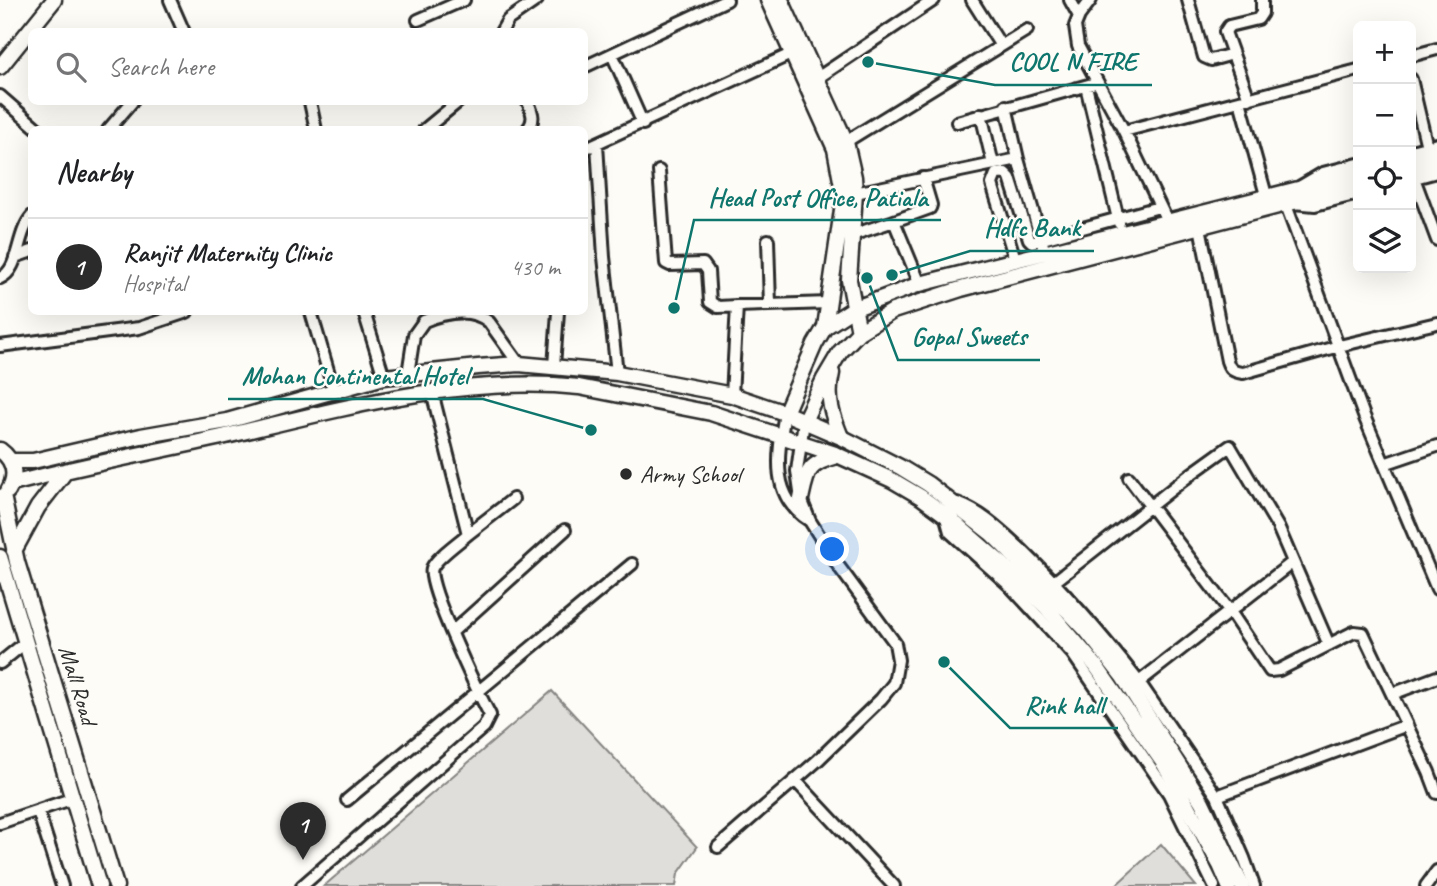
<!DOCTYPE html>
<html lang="en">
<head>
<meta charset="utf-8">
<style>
	:root { --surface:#fff; --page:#f2f2f2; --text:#202124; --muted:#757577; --line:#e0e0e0; --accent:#2b2b2b }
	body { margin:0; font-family:Caveat,sans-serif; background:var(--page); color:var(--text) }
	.controls { position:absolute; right:21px; top:21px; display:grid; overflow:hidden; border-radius:10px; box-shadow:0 7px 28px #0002 }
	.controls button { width:63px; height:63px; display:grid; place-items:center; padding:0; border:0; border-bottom:2px solid var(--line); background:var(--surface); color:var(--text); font:35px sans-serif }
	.you { position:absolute; left:833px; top:550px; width:24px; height:24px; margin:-18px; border:5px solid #fff; border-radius:50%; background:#1a73e8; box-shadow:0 0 0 10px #1a73e833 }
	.badge { display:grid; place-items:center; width:46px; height:46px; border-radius:50%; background:var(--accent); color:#fff; font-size:23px; font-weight:700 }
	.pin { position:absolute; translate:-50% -58px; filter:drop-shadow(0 2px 4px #0008) }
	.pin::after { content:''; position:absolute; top:37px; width:24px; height:21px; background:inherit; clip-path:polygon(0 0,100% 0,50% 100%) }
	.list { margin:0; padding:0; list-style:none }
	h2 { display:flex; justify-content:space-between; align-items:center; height:91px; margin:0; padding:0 28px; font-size:30px }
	h2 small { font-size:23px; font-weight:400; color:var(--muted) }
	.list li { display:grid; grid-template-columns:46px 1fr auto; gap:21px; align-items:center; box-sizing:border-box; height:98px; padding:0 28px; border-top:2px solid var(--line) }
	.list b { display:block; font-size:26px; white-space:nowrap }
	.list p { margin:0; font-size:23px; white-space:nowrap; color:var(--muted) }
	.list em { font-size:23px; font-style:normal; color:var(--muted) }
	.icon { flex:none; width:38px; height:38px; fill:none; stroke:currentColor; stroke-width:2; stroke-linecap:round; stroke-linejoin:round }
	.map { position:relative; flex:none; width:1437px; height:886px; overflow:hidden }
	.search { position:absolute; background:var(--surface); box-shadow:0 7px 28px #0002; left:28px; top:28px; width:560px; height:77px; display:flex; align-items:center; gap:18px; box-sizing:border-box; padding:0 24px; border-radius:10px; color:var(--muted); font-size:26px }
	.panel { position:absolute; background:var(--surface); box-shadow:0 7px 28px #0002; left:28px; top:126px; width:560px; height:189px; border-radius:10px }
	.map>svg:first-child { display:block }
	.green { fill:#dfdeda; stroke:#858482; stroke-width:2 }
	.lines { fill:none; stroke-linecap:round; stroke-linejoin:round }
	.minor-casing { stroke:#2b2b2b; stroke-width:16 }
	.major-casing { stroke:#2b2b2b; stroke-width:19 }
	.minor { stroke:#fdfcf7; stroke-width:10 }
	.major { stroke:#fdfcf7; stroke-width:14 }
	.poi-dot { fill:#2b2b2b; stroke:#fdfcf7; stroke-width:2.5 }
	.labels { text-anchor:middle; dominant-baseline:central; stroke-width:5; stroke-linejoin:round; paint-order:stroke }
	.poi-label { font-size:24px; fill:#2b2b2b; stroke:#fdfcf7; text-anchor:start }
	.street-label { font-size:24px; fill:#2b2b2b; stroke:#fdfcf7 }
	.leader { fill:none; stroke:#0f766e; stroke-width:2.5 }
	.callout-dot { fill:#0f766e; stroke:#fdfcf7; stroke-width:2.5 }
	.callout-label { font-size:26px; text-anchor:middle; font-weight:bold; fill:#0f766e; stroke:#fdfcf7; stroke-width:5; stroke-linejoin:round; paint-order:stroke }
</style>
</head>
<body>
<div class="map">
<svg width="1437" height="886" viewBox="0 0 1437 886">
	<rect width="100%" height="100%" fill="#fdfcf7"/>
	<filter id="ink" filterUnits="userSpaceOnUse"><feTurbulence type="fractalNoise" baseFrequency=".0143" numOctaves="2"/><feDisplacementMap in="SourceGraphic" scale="14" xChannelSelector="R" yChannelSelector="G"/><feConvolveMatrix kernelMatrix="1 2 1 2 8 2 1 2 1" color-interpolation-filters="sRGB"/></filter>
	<g filter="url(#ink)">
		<path class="green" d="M 552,691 L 697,847 L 678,874 L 676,886 L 324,886 Z
			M 1161,844 L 1196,886 L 1115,886 Z"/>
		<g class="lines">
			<g class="minor-casing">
				<path id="minor" d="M 170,0 L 184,32
					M 972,0 L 1001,46
					M 1070,0 L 1079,16 L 1075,26 L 1078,46 L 1124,131 L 1170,227
					M 1188,0 L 1204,57 L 1211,60 L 1233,54
					M 1079,16 L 1091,0
					M 418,20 L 464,0
					M 501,32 L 508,20 L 537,0
					M 612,54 L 643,124
					M 1411,56 L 1437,49
					M 584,67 L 727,0
					M 816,79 L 934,0
					M 1411,79 L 1427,147
					M 1086,86 L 1119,223
					M 0,96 L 39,130
					M 1249,99 L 1225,32 L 1229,26 L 1258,19 L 1262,13 L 1262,0
					M 1240,101 L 1266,195
					M 310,102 L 316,130
					M 981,114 L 993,164
					M 957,122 L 1092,84
					M 108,130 L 132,102
					M 424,130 L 458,102
					M 527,130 C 536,120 532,112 528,102
					M 1124,131 L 1358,70
					M 597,144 L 604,257 L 617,373
					M 842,144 L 1027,30
					M 584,149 L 791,54
					M 1411,151 L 1437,144
					M 1018,159 L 1043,246
					M 659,171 L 666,263 L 670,265 L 703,264 L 708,271 L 710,302 L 718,307 L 737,306
					M 1414,178 L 1437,240
					M 1411,179 L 1437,172
					M 1301,186 L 1323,173 L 1358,164
					M 855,193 L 1018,159 L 1006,106
					M 1293,203 L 1315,205 L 1358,194
					M 1286,205 L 1364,416 L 1437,589
					M 1200,227 L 1227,361 C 1230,370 1234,372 1243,373 L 1339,346 L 1437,323
					M 852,235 L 894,221
					M 768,240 L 770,305
					M 15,257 L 32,251
					M 1015,259 L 992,184 L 996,174 L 1005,173 L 1010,178 L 1029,239 L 1032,242 L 1159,207
					M 0,278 C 20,270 16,234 32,216
					M 920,284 L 894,221 L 930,208 L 931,205 L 923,178
					M 311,312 L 334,391
					M 364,312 L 384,377
					M 0,346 L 139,328 L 187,312
					M 554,366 L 558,312
					M 408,374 L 414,335 L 424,321 C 444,313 471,307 489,322 L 519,364
					M 732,395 L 737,306 L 829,303
					M 785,413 C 778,453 769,496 810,521
					M 1384,464 L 1437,446
					M 1129,478 L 1229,610 L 1270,671 L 1279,670 L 1354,632 L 1363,633 L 1429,772 L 1437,793
					M 957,503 C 984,513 1002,532 1023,551 C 1065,592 1103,636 1139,682 L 1293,562
					M 945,514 L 950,532 L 1009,585 L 1072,653 L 1169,794 L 1214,886
					M 468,534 L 513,499
					M 1054,582 L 1191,474 L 1230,446 L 1278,527 L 1329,645
					M 452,632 L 565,530
					M 0,663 L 26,642
					M 1139,682 L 1217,796 L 1244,858 L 1254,886
					M 1392,694 L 1437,677
					M 795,780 L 894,886
					M 1217,796 L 1407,725
					M 347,800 L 632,564
					M 38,811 L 62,886
					M 0,823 L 74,798
					M 718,847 L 817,761 L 881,699 L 894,683 L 898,660 L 895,643 L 837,564 L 810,521 L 801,499 L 797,471 L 804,421
					M 302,886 L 484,727 L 490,715 C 480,696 425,583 432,568 C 436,558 459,542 468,534 L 432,392
					M 1426,886 L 1437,871"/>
			</g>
			<g class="major-casing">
				<path id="major" d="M 768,0 L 835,149 L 842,186 L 843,203 L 825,327 L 815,344 L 785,413
					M 781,0 L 846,142 L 854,177 L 855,193 L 849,280 L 859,332
					M 0,67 L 54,0
					M 1411,159 L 1437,151
					M 1411,171 L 1437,163
					M 825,327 L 853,309 L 920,284 L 1358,174
					M 832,373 C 826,398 832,415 841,437
					M 804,421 L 824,379 L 840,352 L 859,332 L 893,311 L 961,289 L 1358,185
					M 0,450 C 15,461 17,476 8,491
					M 11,461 L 33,461 L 141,436 L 227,421 L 384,377 L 478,367 L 519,364 L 617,373 L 732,395 L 785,413 L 841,437 L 900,467 L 928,484 L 992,534 L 1046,588 L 1086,630 L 1123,677 L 1202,802 L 1242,886
					M 12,484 C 83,465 155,452 226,436 C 340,409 460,375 579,387 L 711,413 L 835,454 L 892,480 L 921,497 L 948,517 L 1002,564 L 1045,606 L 1096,666 L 1164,764 L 1220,865 L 1229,886
					M 3,496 L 17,562 L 116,886
					M 801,499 C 807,471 807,464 837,456
					M 14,551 L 38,507 L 66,471
					M 0,557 L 99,886"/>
			</g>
			<use href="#minor" class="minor"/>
			<use href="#major" class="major"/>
		</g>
	</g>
	<circle class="poi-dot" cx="626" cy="474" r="7"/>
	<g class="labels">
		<g class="poi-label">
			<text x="640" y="474">Army School</text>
		</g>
		<g class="street-label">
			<text transform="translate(78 685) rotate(73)">Mall Road</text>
		</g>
	</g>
	<path class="leader" d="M868 62L995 85H1152M674 308L694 220H941M892 275L970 251H1094M867 278L898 360H1040M591 430L483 399H228M944 662L1010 728H1118"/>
	<g class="callout-dot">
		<circle cx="868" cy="62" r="7"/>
		<circle cx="674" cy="308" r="7"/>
		<circle cx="892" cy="275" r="7"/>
		<circle cx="867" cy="278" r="7"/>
		<circle cx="591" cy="430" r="7"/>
		<circle cx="944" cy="662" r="7"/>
	</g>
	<g class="callout-label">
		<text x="1073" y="70">COOL N FIRE</text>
		<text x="818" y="206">Head Post Office, Patiala</text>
		<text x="1032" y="236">Hdfc Bank</text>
		<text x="969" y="345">Gopal Sweets</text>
		<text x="355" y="384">Mohan Continental Hotel</text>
		<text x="1064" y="714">Rink hall</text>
	</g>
</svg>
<div class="controls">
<button>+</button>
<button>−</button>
<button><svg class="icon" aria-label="locate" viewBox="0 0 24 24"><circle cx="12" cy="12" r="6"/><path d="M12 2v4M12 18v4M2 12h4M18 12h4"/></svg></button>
<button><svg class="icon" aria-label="layers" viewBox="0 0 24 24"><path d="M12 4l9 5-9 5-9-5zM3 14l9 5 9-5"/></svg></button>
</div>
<div class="you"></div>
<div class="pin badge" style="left:303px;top:860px">1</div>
<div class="search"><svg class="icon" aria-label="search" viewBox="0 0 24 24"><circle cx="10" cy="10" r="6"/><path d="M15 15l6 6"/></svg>Search here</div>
<section class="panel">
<h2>Nearby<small></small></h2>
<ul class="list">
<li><span class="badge">1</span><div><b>Ranjit Maternity Clinic</b><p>Hospital</p></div><em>430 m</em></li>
</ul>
</section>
</div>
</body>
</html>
